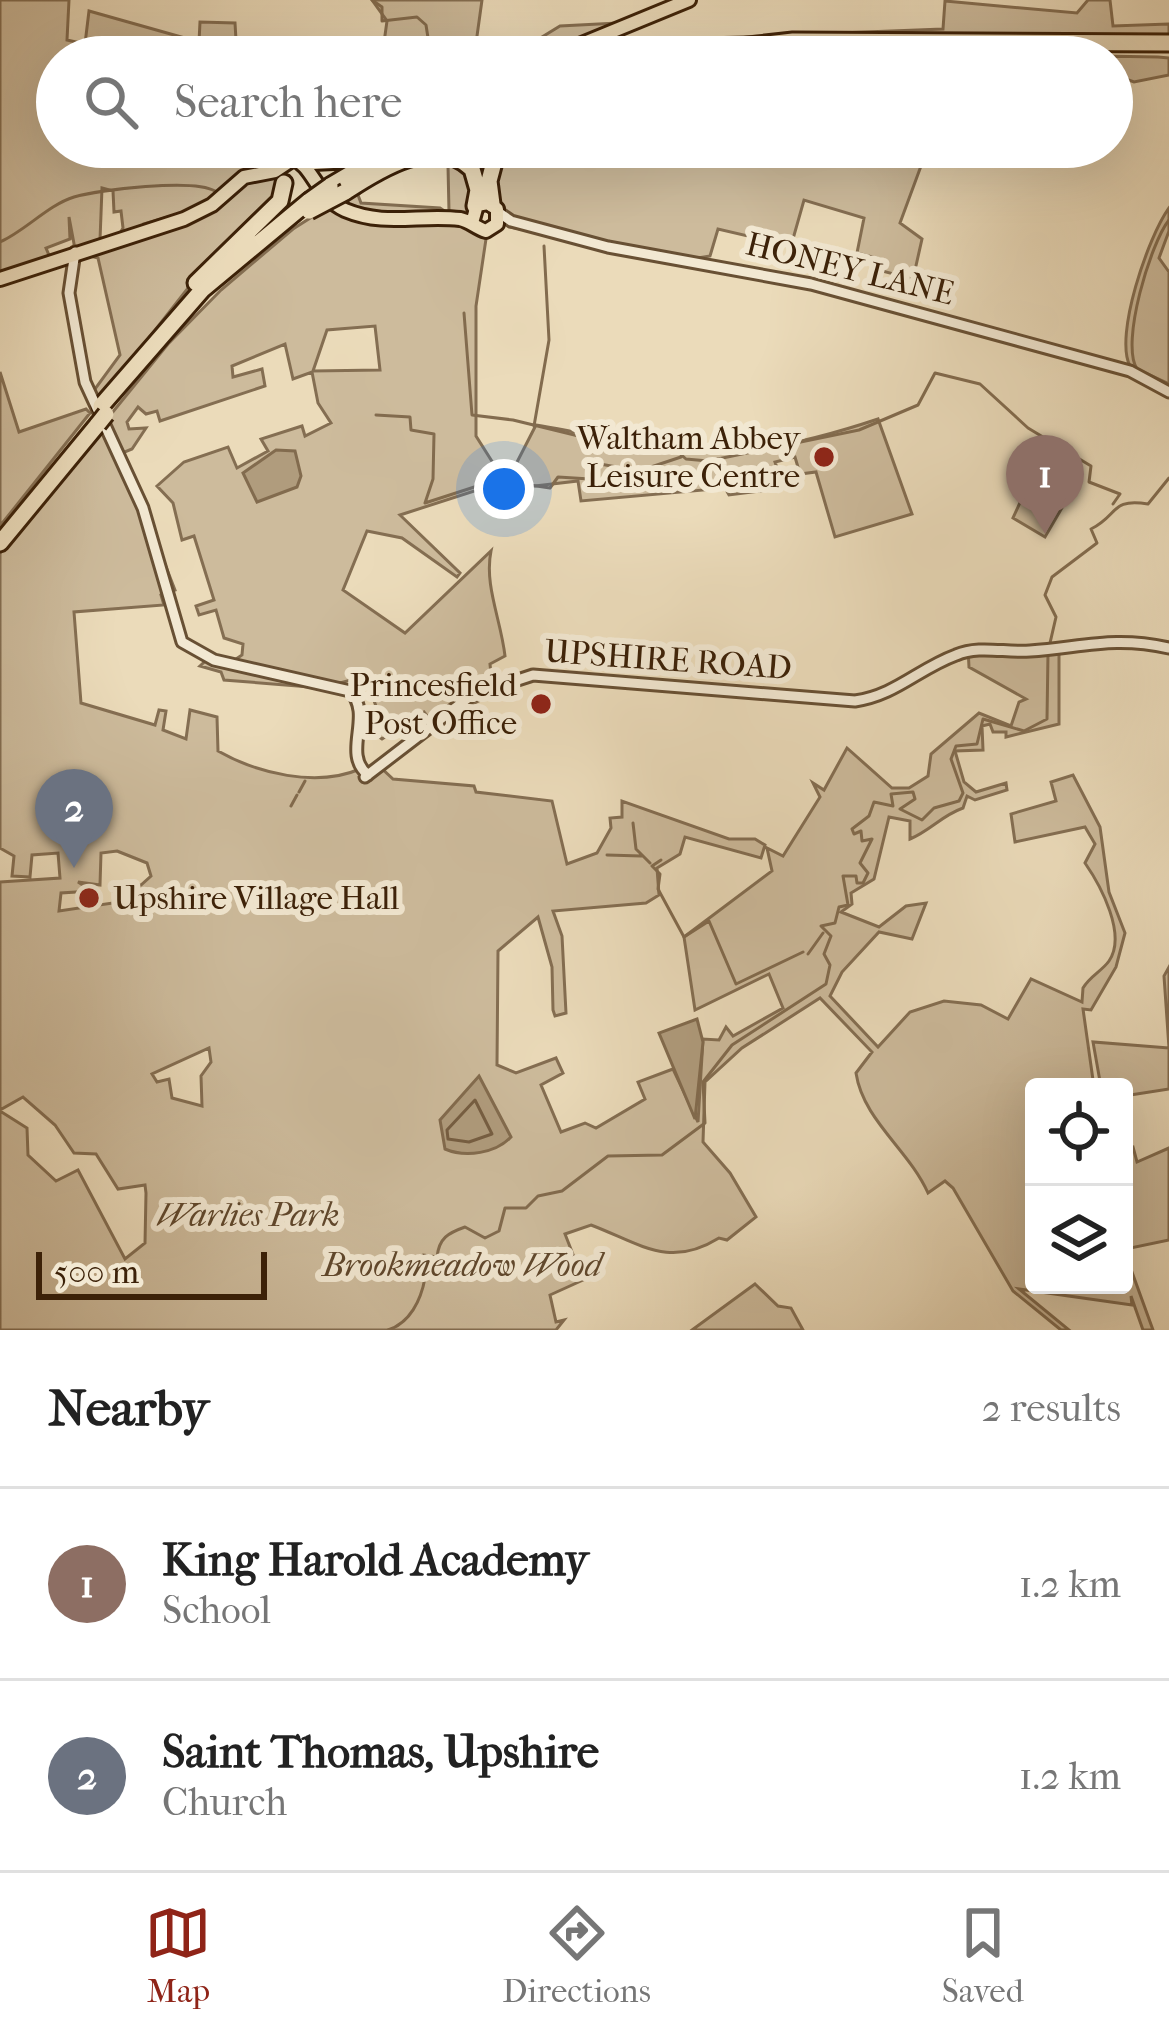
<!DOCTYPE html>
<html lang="en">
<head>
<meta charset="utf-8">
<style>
	:root { --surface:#fff; --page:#f2f2f2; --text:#222; --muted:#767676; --line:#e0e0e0; --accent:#8f2418 }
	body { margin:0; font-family:"IM FELL French Canon",serif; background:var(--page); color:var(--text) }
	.controls { position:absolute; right:36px; bottom:36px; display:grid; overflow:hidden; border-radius:12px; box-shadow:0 12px 48px #0002 }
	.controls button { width:108px; height:108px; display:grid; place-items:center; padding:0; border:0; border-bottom:3px solid var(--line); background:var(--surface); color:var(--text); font:60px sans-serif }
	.scale { position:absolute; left:36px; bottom:30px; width:231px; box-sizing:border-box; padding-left:12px; border:6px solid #3c2108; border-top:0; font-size:33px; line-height:42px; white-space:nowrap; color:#3c2108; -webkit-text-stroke:9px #f2e8d2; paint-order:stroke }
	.you { position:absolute; left:504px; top:489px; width:42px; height:42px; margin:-30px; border:9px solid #fff; border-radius:50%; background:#1a73e8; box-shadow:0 0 0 18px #1a73e833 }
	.badge { display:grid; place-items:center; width:78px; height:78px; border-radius:50%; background:var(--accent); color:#fff; font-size:39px; font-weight:700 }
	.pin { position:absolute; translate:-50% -99px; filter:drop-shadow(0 3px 6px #0008) }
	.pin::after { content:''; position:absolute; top:63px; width:42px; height:36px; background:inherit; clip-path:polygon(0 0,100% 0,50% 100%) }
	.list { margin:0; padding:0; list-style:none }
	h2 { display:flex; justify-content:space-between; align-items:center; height:156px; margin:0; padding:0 48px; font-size:51px }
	h2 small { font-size:39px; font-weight:400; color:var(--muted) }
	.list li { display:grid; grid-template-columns:78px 1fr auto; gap:36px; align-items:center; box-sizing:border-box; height:192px; padding:0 48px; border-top:3px solid var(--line) }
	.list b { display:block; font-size:45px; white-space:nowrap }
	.list p { margin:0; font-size:39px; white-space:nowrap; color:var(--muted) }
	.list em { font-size:39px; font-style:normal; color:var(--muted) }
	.icon { flex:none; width:66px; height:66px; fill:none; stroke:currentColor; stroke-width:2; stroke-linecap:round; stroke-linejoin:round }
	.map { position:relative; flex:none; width:1169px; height:1330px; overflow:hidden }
	.search { position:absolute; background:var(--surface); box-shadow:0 12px 48px #0002; left:36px; right:36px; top:36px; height:132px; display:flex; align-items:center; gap:30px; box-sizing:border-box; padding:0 42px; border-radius:66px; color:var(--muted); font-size:45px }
	.sheet { height:540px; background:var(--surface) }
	nav { display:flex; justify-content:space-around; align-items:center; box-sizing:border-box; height:168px; border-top:3px solid var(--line); background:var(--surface); font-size:33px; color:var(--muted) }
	nav a { display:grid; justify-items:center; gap:6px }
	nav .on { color:var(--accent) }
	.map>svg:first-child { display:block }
	.green { fill:#cdbb9c; stroke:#846e52; stroke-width:3; fill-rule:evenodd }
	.water { fill:#b09c7d; stroke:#826b4e; stroke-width:3 }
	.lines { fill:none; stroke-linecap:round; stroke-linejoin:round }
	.shore { stroke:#765e42; stroke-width:3 }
	.stream { stroke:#826b4e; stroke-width:3 }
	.minor-casing { stroke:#685034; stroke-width:15 }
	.major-casing { stroke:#3c2108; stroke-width:18 }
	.highway-casing { stroke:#3c2108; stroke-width:21 }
	.minor { stroke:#f2e8d2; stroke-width:9 }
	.major { stroke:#ebdbba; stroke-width:12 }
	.highway { stroke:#ebdbba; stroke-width:15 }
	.highway-bridge-casing { stroke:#3c2108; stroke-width:21; stroke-linecap:butt }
	.highway-bridge { stroke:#ebdbba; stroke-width:15 }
	.poi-dot { fill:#8f2418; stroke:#f2e8d2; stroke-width:4.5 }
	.labels { text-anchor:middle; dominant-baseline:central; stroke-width:12; stroke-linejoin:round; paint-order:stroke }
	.street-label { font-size:33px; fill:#3c2108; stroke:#f2e8d2 }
	.poi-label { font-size:33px; fill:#3c2108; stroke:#f2e8d2; text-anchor:end }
	.park-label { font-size:33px; font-style:italic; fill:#60482d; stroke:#f2e8d2 }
</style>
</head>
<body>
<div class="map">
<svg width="1169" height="1330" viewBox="0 0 1169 1330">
	<rect width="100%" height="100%" fill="#ebdbba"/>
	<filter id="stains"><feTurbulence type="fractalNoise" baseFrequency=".00167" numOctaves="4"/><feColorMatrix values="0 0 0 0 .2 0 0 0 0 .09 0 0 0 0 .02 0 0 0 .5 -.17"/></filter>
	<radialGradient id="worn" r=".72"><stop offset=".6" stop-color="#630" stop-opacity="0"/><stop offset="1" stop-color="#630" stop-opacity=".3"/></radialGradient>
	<path class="green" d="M 0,0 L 69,0 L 67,40 L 85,44 L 89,11 L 199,42 L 200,22 L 235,23 L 237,57 L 57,57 L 57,147 L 241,147 L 243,159 L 289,147 L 274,168 L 251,169 L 199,208 L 144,224 L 150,234 L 192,219 L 252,177 L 273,177 L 281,185 L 280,198 L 199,274 L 98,403 L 92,393 L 120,355 L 98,258 L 90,256 L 93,249 L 116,240 L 123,228 L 121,211 L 114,212 L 113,191 L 102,188 L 100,240 L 75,249 L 69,217 L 70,239 L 46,248 L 51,260 L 0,276 Z
		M 372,0 L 482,0 L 477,36 L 511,56 L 560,26 L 618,23 L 545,57 L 382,57 L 387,21 Z
		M 1088,0 L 1110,0 L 1113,26 L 1169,24 L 1169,39 L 730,38 L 636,57 L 578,57 L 684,39 L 943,29 L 945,1 L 1077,13 Z
		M 878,52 L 1158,57 L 1169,58 L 1169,75 L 1134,82 L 1112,74 L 1112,57 L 740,57 Z
		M 422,147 L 928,147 L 900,223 L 922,239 L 913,279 L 878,270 L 880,259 L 857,253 L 864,218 L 804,200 L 791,246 L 718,229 L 710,256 L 686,260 L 509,227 L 471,163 L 398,160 Z
		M 430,157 L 469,170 L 472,207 L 467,212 L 449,211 L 448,166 C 417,153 380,174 358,195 L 361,203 L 440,208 L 486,239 L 476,306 L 476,436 L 500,474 L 513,470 L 536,425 C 574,431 610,440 647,447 C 726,462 803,444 878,419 L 912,514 L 835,537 L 816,472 L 800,474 L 795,457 L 775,462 L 784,488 L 729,495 L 725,488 L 581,501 L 578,481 L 535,486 L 502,482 L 400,515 L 460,573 L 457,577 L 402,538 L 367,531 L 343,590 L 405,633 L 491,551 C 484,585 501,620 505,656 L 490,664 L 493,694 L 433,723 L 424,712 L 382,739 L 373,733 L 377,709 L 365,676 L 322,688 L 224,680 L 221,672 L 200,666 L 212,655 L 233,661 L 242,655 L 243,644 L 224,638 L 216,610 L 199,615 L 196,606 L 214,600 L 194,536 L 182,540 L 173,503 L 157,486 L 184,462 L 228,447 L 237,468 L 268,451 L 261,439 L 302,426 L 305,436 L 331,423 L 318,403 L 312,372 L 293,379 L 285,344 L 232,366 L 233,377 L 262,369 L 265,386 L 160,421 L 157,411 L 146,414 L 138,407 L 127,422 L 129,429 L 146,428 L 132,449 L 122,453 L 175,590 L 161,595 L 164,605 L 74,612 L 81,703 L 155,725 L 159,710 L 166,711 L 163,730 L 186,739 L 190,710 L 217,717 L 218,751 C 257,773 316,788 360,769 L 368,775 L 379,766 L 393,779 L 474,786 L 476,792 L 552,801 L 567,864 L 597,853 L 611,828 L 610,818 L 622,817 L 622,801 L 729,839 L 755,839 L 765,845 L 761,858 L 685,837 L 680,854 L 657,868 L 659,895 L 646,903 L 553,911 L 562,936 L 566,1013 L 555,1016 L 553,1010 L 552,967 L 538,917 L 498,951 L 497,1065 L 516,1073 L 556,1058 L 563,1073 L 541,1085 L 561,1132 L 585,1123 L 596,1128 L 645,1099 L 638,1082 L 673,1069 L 698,1122 L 703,1039 L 719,1040 L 726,1027 L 733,1036 L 783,1008 L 769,974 L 695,1010 L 684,937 L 772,871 L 767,848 L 783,856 L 820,797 L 813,783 L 824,790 L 847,748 L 892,788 L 909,788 L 928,776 L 931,754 L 979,713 L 1011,726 L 1019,702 L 1026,699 L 969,667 L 968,648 L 1059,647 L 1059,724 L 1006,737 L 1006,732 L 993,732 L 990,724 L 982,726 L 983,750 L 955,751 L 964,782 L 976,792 L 1006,783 L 1007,790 L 975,800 L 967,796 L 963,808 C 941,816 931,830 910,839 L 910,821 L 889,817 L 874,879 L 851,893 L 852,904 L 841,912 L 879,927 L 906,906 L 926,903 L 912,939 L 879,932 L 842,972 L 830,996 L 878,1047 L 910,1012 L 944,1001 L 981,1005 L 1008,1019 L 1031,979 L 1082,1002 L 1083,988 C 1090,976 1102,971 1109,961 C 1127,935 1101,886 1085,863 L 1095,844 L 1085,827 L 1015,842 L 1011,814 L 1056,801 L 1051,782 L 1073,775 L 1100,827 L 1109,892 L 1125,933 L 1116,967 L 1091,1010 L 1083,1009 L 1094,1087 L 1034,1087 L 1034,1285 L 1124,1285 L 1124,1250 L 1153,1330 L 1143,1330 L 1131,1296 L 1132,1305 L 1019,1289 L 1069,1330 L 1061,1330 L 1013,1291 L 953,1188 L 945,1181 L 928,1193 C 909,1150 863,1120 856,1073 L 872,1052 L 820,998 L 742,1048 L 705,1082 L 703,1142 L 730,1173 L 756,1217 L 727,1240 L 719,1238 C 669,1269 641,1244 591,1225 L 565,1234 L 583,1280 L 550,1295 L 556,1322 L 564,1320 L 556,1330 L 0,1330 L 0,1111 L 27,1128 L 28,1155 L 56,1181 L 78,1170 L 125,1259 L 145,1243 L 146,1193 L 145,1185 L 118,1189 L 96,1154 L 74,1153 L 55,1125 L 23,1097 L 0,1110 L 0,882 L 60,878 L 58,853 L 32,855 L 30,877 L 12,876 L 14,856 L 0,848 L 0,551 L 168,344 L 221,290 L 293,229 L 348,194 ZM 375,326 L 380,370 L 313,371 L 327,330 ZM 117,851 L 147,863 L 151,876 L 141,885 L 115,885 L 113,903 L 59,911 L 61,893 L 92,891 L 78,882 L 100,885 L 101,853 ZM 209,1048 L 211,1062 L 201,1076 L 202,1106 L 172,1098 L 169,1079 L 157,1082 L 152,1074 Z
		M 1169,208 L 1169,231 L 1159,258 L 1169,272 L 1169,390 C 1159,384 1135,375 1130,366 C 1114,336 1148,237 1169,208 Z
		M 0,372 L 19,432 L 86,409 L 90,413 L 0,526 Z
		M 1043,452 L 1081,475 L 1045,537 L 1013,518 Z
		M 1169,967 L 1169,1089 L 1124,1096 L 1124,1087 L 1101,1087 L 1093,1042 L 1169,1048 L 1164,976 Z
		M 1133,1147 L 1137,1162 L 1169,1148 L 1169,1240 L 1126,1249 L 1124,1149 Z
		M 755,1284 L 778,1306 L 791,1308 L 803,1330 L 692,1330 Z"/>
	<path class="water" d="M 276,450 L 295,451 L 301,476 L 297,487 L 257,502 L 243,473 Z
		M 697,1019 L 703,1042 L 695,1119 L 659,1033 Z
		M 479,1076 L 511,1137 C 496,1153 466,1158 445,1149 L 440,1120 Z"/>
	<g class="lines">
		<path class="shore" d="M 475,1100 L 492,1134 L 469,1142 L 448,1139 L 447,1130 Z"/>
		<path class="stream" d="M 372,0 L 382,7 L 382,21 L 417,17 L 426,25 L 431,57
			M 1169,220 C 1151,242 1120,343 1137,369 L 1169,384
			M 0,242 C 25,231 48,205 74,197 C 99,190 193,178 215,191
			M 464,313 L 472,415 L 513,420 L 640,451 L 677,451 L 686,459 L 708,461 L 859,430 L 918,405 L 935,373 L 980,384 L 1028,428 L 1091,466 L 1089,482 L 1120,494 L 1113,504
			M 376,415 L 410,417 L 411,430 L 434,434 L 433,479 L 425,503 L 496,480 L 550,488 L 558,477 L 590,479 L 600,464 L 639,471 L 681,457
			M 534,426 L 549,340 L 544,246
			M 1050,643 L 1056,617 L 1045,595 L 1052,577 L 1097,543 L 1091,529 C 1119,515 1110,498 1148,504 L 1169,478
			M 299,792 L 305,781
			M 291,806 L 297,795
			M 633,823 L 636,849 L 650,863
			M 607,855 L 641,856
			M 661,860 L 652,866 L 660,874 L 658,889 L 684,937 L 709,921 L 736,984 L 803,952
			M 808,954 L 823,933
			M 388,1330 C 410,1323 421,1300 425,1278 L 412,1267 L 423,1255 L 437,1257 C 439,1238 448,1233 465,1227 L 485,1238 L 499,1231 L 505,1208 L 526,1208 L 538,1196 L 562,1191 L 608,1156 L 662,1155 L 705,1123 L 703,1082 L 732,1045 L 826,984 L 830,965 L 824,954 L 831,936 L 821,926 L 835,923 L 839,907 L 848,905 L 843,876 L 856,876 L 857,883 L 863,883 L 868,873 L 860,863 L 872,839 L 862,841 L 861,831 L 854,834 L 852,829 L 869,816 L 874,802 L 893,806 L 891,794 L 913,792 L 915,799 L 900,809 L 922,820 L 934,808 L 959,801 L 963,793 L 951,759 L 956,746 L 977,744 L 983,719 L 1024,731 L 1047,719 L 1048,653"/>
		<g class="minor-casing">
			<path id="minor" d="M 498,212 L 511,221 L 608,247 L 811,284 L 1130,371 L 1169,392
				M 75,252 L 69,293 L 85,382 L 143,508 L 182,642 L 214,660 L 350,691 C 374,716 341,753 368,775
				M 365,777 L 472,695 L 533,675 L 855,701 C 896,695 918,669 956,655 C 979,645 1005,653 1030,651 C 1084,647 1114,636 1169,648"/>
		</g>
		<g class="major-casing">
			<path id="major" d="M 550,57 L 689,0
				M 0,279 L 184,219 L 212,205 L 244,177 L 275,171 L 293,159 C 313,165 316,197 345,210 C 385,227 420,214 460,219 C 470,221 476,228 486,231 L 497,224 L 497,209 L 488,203 L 477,205 L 472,223"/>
		</g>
		<g class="highway-casing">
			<path id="highway" d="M 648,57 L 793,41 L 1169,43
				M 304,162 L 343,160 L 381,147
				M 330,186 L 396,147
				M 345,192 C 380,169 435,134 472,169 L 478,190 L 475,206
				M 492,204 L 489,181 L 498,147
				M 196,283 L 280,201 L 284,183
				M 101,406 L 202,290 L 309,201
				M 0,543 L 98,424"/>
		</g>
		<use href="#minor" class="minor"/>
		<use href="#major" class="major"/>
		<use href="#highway" class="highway"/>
		<g class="highway-bridge-casing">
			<path id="highway-bridge" d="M 309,201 L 330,186
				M 309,211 L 345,192
				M 98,424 L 106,414"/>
		</g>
		<use href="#highway-bridge" class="highway-bridge"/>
	</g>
	<g class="poi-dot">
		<circle cx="824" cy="457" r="12"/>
		<circle cx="541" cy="704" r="12"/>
		<circle cx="89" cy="898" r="12"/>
	</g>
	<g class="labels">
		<g class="street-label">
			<text transform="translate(850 269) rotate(14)">HONEY LANE</text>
			<text transform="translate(668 660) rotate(4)">UPSHIRE ROAD</text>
		</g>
		<g class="poi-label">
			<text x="800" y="438">Waltham Abbey<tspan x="800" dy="38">Leisure Centre</tspan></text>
			<text x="517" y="685">Princesfield<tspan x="517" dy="38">Post Office</tspan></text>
			<text x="113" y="898" text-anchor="start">Upshire Village Hall</text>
		</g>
		<g class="park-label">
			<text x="248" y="1215">Warlies Park</text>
			<text x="462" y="1265">Brookmeadow Wood</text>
		</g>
	</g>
	<rect width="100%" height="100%" filter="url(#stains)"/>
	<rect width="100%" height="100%" fill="url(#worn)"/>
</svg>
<div class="controls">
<button><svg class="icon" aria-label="locate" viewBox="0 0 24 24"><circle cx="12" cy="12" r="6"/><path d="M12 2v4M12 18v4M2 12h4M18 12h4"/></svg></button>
<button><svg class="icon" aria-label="layers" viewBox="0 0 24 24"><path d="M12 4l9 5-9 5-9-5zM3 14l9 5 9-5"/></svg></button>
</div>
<div class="scale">500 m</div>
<div class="you"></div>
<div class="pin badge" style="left:1045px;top:534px;background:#8d6e63">1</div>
<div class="pin badge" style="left:74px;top:868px;background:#6b7280">2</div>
<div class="search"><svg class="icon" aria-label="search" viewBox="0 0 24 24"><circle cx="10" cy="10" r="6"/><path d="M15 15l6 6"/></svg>Search here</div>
</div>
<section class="sheet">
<h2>Nearby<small>2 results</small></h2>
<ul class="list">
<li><span class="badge" style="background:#8d6e63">1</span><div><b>King Harold Academy</b><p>School</p></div><em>1.2 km</em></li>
<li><span class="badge" style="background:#6b7280">2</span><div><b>Saint Thomas, Upshire</b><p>Church</p></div><em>1.2 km</em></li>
</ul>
</section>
<nav>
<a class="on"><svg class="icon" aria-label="map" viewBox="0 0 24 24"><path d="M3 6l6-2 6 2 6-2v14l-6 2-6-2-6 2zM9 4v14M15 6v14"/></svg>Map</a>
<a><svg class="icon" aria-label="directions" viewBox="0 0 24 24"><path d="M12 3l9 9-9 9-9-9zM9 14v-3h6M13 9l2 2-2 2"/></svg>Directions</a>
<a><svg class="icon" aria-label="saved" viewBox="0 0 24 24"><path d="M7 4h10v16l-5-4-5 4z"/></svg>Saved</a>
</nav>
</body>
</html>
